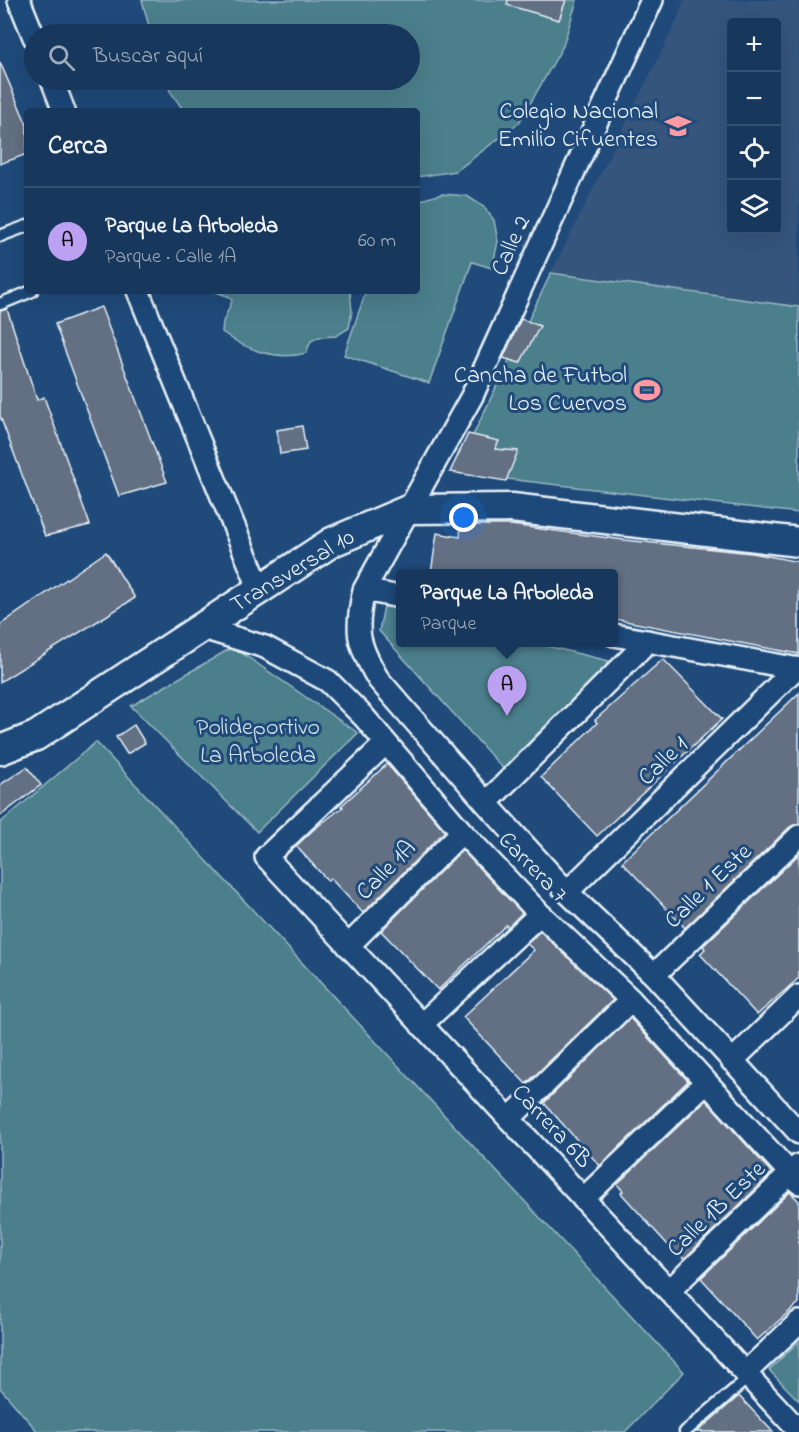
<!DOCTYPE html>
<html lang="es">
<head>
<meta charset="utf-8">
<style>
	:root { --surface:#17385c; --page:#203f62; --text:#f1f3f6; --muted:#9eacbb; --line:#365272; --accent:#bca0f2 }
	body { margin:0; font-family:"Indie Flower",sans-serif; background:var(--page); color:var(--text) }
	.controls { position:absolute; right:18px; top:18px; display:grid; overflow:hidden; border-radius:6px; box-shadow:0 6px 24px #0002 }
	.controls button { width:54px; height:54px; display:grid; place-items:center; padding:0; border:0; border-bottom:2px solid var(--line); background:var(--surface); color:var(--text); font:30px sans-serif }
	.you { position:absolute; left:464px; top:518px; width:21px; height:21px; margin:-15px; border:4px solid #fff; border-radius:50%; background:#1a73e8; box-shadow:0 0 0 9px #1a73e833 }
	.badge { display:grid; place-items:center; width:39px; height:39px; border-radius:50%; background:var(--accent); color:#111; font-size:20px; font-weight:700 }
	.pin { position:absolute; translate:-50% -50px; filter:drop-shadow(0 2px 3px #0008) }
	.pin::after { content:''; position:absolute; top:32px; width:21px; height:18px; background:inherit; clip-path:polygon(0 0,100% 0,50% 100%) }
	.popup { position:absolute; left:396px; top:569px; width:222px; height:78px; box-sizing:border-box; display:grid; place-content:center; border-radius:6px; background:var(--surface); filter:drop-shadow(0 2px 4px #0005); font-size:20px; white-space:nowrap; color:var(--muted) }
	.popup b { font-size:22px; color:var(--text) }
	.popup::after { content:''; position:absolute; left:50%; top:100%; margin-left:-12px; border:12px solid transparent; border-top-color:var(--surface) }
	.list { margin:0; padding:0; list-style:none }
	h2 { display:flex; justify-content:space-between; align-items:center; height:78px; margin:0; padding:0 24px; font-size:26px }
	h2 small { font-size:20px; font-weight:400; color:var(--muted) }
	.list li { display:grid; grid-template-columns:39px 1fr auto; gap:18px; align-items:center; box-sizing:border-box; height:108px; padding:0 24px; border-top:2px solid var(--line) }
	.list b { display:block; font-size:22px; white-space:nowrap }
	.list p { margin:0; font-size:20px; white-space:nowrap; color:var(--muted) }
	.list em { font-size:20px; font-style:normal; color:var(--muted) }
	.icon { flex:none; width:33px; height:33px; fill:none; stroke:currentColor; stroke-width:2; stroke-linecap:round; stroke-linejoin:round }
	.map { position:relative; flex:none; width:799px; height:1432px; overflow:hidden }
	.search { position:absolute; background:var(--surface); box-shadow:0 6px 24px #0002; left:24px; top:24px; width:396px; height:66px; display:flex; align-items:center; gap:15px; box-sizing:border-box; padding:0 21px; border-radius:33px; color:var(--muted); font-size:22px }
	.panel { position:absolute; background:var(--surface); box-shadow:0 6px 24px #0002; left:24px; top:108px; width:396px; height:186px; border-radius:6px }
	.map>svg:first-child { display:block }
	.built { fill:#34557d; fill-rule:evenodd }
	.green { fill:#4b7f8c; stroke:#9ab8c2; stroke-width:1.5 }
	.building { fill:#646f83; stroke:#e8f1f8; stroke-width:1.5 }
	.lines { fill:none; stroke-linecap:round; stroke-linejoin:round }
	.service-casing { stroke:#e8f1f8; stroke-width:15 }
	.minor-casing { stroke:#e8f1f8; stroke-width:26 }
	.secondary-casing { stroke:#e8f1f8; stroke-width:33 }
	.service { stroke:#1f4a7a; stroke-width:10 }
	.minor { stroke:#1f4a7a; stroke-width:21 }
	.secondary { stroke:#1f4a7a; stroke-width:28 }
	.labels { text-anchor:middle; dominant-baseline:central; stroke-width:6; stroke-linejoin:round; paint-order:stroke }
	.poi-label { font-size:24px; fill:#e8f1f8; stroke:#1f4a7a; text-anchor:end }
	.street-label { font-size:24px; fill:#e8f1f8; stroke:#1f4a7a }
	.park-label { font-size:24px; fill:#d0e0e8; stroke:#1f4a7a }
</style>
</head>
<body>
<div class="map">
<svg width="799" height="1432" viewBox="0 0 799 1432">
	<rect width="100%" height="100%" fill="#1f4a7a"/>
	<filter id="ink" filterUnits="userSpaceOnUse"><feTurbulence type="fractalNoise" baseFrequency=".0167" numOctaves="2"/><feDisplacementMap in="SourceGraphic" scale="12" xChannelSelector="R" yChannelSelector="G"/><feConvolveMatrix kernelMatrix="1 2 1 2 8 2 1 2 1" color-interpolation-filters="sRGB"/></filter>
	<g filter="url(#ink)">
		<path class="built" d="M 684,0 L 799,0 L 799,307 L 551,273 L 677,20 ZM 732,22 L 776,22 L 776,230 L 732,230 Z"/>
		<path class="green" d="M 142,0 L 577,0 L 563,46 L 519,123 L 456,171 L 417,177 L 417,111 L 184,111 L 170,91 L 166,80 L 410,80 L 410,34 L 151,34 Z
			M 442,194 L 467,196 L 484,207 L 494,220 L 498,242 L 492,268 L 472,262 L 429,383 L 344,355 L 366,291 L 417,291 L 417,201 Z
			M 551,273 L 799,307 L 799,513 L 455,473 Z
			M 213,291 L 350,291 L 352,311 L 349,328 L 336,336 L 319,337 L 311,341 L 306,353 C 277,361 246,350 222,332 L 223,322 L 232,301 L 230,297 Z
			M 384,606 L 400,610 L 400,642 L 534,643 L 613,662 L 505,771 L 379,631 Z
			M 233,647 L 358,733 L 257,832 L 131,706 Z
			M 96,742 L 684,1372 L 625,1432 L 38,1432 L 0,1388 L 0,823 Z
			M 799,1341 L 799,1401 L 769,1370 Z"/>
		<path class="building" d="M 508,0 L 566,0 L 559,20 L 507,5 Z
			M 0,62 L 27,125 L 27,154 L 0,164 Z
			M 101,307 L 167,482 L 119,496 L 55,324 Z
			M 7,309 L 37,400 L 44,397 L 90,525 L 45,536 L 0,416 L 0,311 Z
			M 521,319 L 540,326 L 520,363 L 503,358 Z
			M 302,426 L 306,450 L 280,454 L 277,430 Z
			M 468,434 L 499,441 L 495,449 L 518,451 L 506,481 L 450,472 Z
			M 461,525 L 511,525 L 624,540 L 752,553 L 799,562 L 799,654 L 614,619 L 614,573 L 431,573 L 437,533 L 460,537 Z
			M 106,552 L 135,598 L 0,682 L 0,625 Z
			M 663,659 L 722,719 L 597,836 L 541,777 L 597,723 L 595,720 Z
			M 799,693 L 799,824 L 790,827 L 685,928 L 622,862 Z
			M 134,725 L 145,743 L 127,754 L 116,737 Z
			M 387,764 L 445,831 L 363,913 L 330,878 L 328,881 L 296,846 L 313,830 L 343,807 L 341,806 Z
			M 27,767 L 41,785 L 0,816 L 0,785 Z
			M 462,850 L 522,913 L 508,927 L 506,925 L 438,990 L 381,931 Z
			M 799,854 L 799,978 L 757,1015 L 700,954 L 705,949 L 703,946 Z
			M 540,931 L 613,1000 L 526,1084 L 463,1017 L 534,950 L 527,944 Z
			M 630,1018 L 688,1081 L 600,1166 L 544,1103 Z
			M 706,1100 L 772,1173 L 684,1259 L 680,1255 L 678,1256 L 657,1233 L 621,1193 L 623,1191 L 617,1184 Z
			M 790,1192 L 799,1201 L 799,1303 L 757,1340 L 701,1278 Z
			M 739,1396 L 773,1432 L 697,1432 Z"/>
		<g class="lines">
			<g class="service-casing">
				<path id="service" d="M 0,236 L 27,226
					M 0,304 L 32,291
					M 685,1432 L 749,1377"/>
			</g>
			<g class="minor-casing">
				<path id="minor" d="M 19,0 L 34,37
					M 652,0 L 472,396 L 364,590 C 355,631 357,643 378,679 L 486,803 L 567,892 L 654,975 L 799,1133
					M 52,80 L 64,111
					M 138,291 L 260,590
					M 364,590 L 400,597
					M 203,628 L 265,647 L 328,681 L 364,717 L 462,832 L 540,914 L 631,1000 L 799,1183
					M 614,635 L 799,669
					M 386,743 L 266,857 L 799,1431
					M 486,803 L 648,641
					M 567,892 L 796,668
					M 348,946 L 462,832
					M 654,975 L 799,836
					M 421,1025 L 540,914
					M 732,1061 L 799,996
					M 509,1119 L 631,1000
					M 583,1199 L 705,1083
					M 669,1291 L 799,1165
					M 745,1373 L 799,1322"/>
			</g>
			<g class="secondary-casing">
				<path id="secondary" d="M 0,750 L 36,736 L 332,542 L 410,509 L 512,508 L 799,542"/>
			</g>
			<use href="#service" class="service"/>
			<use href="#minor" class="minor"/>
			<use href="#secondary" class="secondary"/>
		</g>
	</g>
	<defs>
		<g id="school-bare" transform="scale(2.07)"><path d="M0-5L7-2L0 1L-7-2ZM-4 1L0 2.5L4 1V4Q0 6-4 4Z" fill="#ff9aa2" stroke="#1f4a7a" stroke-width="2.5" paint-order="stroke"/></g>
		<g id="stadium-bare" transform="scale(2.07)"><path d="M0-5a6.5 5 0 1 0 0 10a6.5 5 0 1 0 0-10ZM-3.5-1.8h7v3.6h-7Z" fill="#ff9aa2" stroke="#1f4a7a" stroke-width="2.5" paint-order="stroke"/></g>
	</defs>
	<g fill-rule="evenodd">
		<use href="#school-bare" x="678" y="126"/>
		<use href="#stadium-bare" x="647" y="390"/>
	</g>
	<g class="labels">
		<g class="poi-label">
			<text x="658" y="112">Colegio Nacional<tspan x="658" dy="28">Emilio Cifuentes</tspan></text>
			<text x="627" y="376">Cancha de Futbol<tspan x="627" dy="28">Los Cuervos</tspan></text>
		</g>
		<g class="street-label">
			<text transform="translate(512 246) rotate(-66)">Calle 2</text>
			<text transform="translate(293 572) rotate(-31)">Transversal 10</text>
			<text transform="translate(664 762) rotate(-44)">Calle 1</text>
			<text transform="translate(532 868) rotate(46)">Carrera 7</text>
			<text transform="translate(387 871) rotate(-45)">Calle 1A</text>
			<text transform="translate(709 887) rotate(-44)">Calle 1 Este</text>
			<text transform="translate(551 1127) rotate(47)">Carrera 6B</text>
			<text transform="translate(717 1210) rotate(-44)">Calle 1B Este</text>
		</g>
		<g class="park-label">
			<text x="258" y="728">Polideportivo<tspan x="258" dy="28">La Arboleda</tspan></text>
		</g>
	</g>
</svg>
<div class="controls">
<button>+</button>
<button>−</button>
<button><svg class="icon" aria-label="locate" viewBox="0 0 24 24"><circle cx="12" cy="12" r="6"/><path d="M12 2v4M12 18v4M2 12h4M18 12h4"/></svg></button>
<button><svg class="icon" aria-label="layers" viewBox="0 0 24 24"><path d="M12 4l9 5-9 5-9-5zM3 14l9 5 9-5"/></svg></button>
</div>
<div class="you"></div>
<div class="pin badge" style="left:507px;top:716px">A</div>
<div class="popup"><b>Parque La Arboleda</b>Parque</div>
<div class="search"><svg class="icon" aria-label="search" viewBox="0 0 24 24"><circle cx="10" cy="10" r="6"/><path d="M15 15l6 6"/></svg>Buscar aquí</div>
<section class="panel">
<h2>Cerca<small></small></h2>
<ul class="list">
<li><span class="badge">A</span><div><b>Parque La Arboleda</b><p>Parque · Calle 1A</p></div><em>60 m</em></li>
</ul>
</section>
</div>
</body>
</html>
